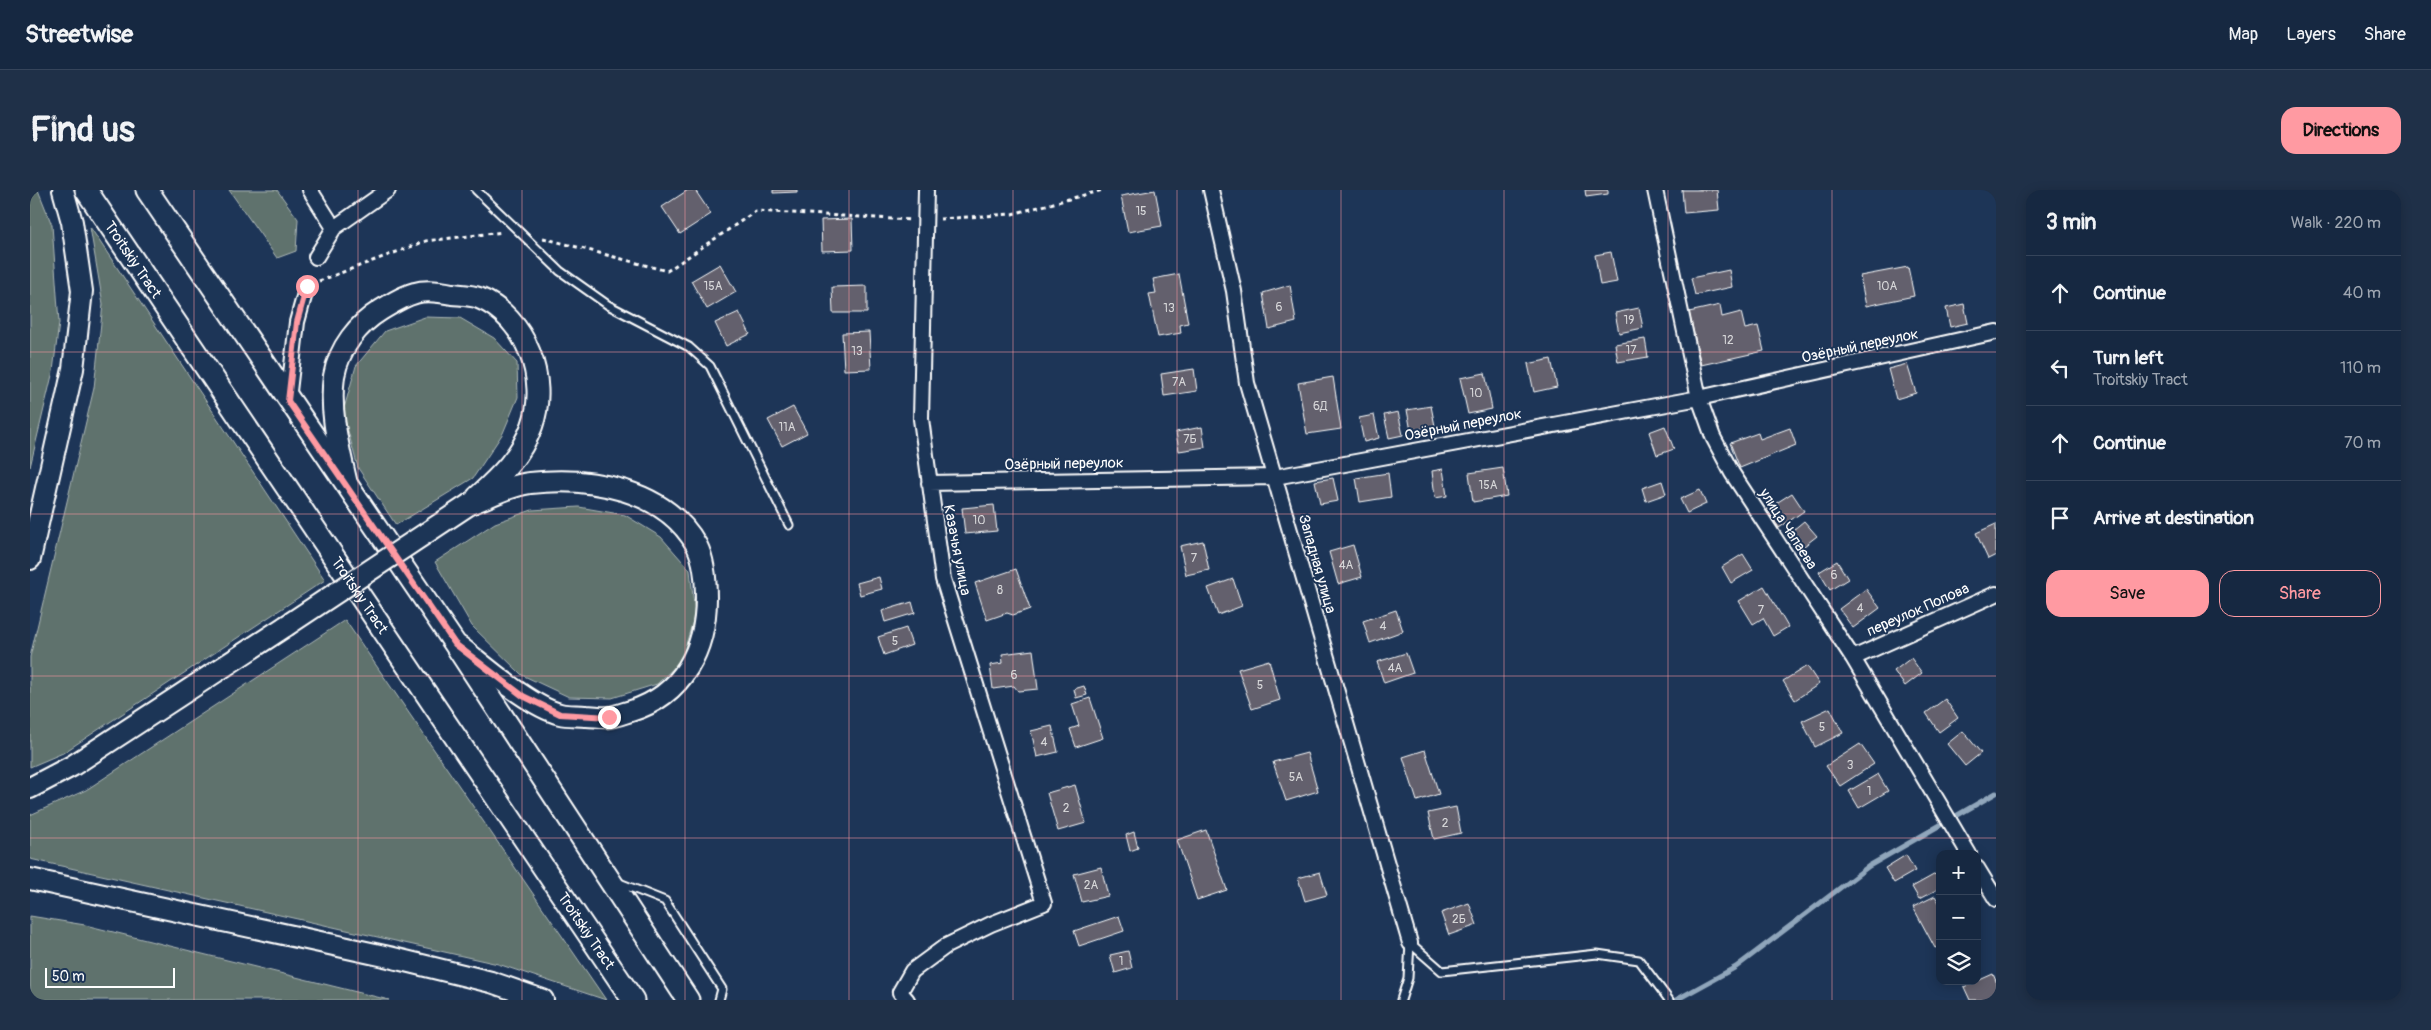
<!DOCTYPE html>
<html lang="en">
<head>
<meta charset="utf-8">
<style>
	:root { --surface:#162841; --page:#1f3048; --text:#f1f3f6; --muted:#9ea6b1; --line:#35445a; --accent:#ff9aa2 }
	body { margin:0; font-family:Pangolin,sans-serif; background:var(--page); color:var(--text) }
	.controls { position:absolute; right:15px; bottom:15px; display:grid; overflow:hidden; border-radius:10px; box-shadow:0 2px 12px #0003 }
	.controls button { width:45px; height:45px; display:grid; place-items:center; padding:0; border:0; border-bottom:1px solid var(--line); background:var(--surface); color:var(--text); font:25px sans-serif }
	.scale { position:absolute; left:15px; bottom:12px; width:130px; box-sizing:border-box; padding-left:5px; border:2px solid #fff; border-top:0; font-size:14px; line-height:18px; white-space:nowrap; color:#fff; -webkit-text-stroke:4px #1d3557; paint-order:stroke }
	.stop { position:absolute; width:15px; height:15px; margin:-11px; border:4px solid #ff9aa2; border-radius:50%; background:#fff }
	.stop.end { background:#ff9aa2; border-color:#fff; box-shadow:0 1px 5px #0008 }
	.list { margin:0; padding:0; list-style:none }
	h2 { display:flex; justify-content:space-between; align-items:center; height:65px; margin:0; padding:0 20px; font-size:21px }
	h2 small { font-size:16px; font-weight:400; color:var(--muted) }
	.list li { display:grid; grid-template-columns:32px 1fr auto; gap:15px; align-items:center; box-sizing:border-box; height:75px; padding:0 20px; border-top:1px solid var(--line) }
	.list b { display:block; font-size:19px; white-space:nowrap }
	.list p { margin:0; font-size:16px; white-space:nowrap; color:var(--muted) }
	.list em { font-size:16px; font-style:normal; color:var(--muted) }
	.actions { display:flex; gap:10px; padding:15px 20px }
	.actions a { flex:1; padding:11px 0; border:1px solid var(--accent); border-radius:15px; text-align:center; font-size:18px; color:var(--accent) }
	.actions .main { background:var(--accent); color:#111 }
	.icon { flex:none; width:28px; height:28px; fill:none; stroke:currentColor; stroke-width:2; stroke-linecap:round; stroke-linejoin:round }
	.map { position:relative; flex:none; width:1966px; height:810px; overflow:hidden; border-radius:15px }
	header { display:flex; align-items:center; gap:30px; box-sizing:border-box; height:70px; padding:0 25px; background:var(--surface); border-bottom:1px solid var(--line) }
	header strong { font-size:24px }
	nav { display:flex; gap:28px; margin-inline-start:auto; font-size:18px }
	.intro { display:flex; align-items:center; justify-content:space-between; box-sizing:border-box; height:120px; padding:0 30px }
	h1 { margin:0; font-size:35px }
	.button { padding:12px 22px; border-radius:15px; background:var(--accent); color:#111; font-size:18px; font-weight:700 }
	main { display:flex; gap:30px; padding:0 30px }
	aside { flex:1; background:var(--surface); border-radius:15px; box-shadow:0 2px 12px #0003 }
	.map>svg:first-child { display:block }
	.green { fill:#5e726d; stroke:#aeb8b6 }
	.lines { fill:none; stroke-linecap:round; stroke-linejoin:round }
	.stream { stroke:#90a6bb; stroke-width:5 }
	.building { fill:#63616d; stroke:#fff }
	.service-casing { stroke:#fff; stroke-width:11 }
	.minor-casing { stroke:#fff; stroke-width:18 }
	.secondary-casing { stroke:#fff; stroke-width:24 }
	.primary-casing { stroke:#fff; stroke-width:25 }
	.path { stroke:#fff; stroke-width:3; stroke-dasharray:4 4; stroke-linecap:butt }
	.service { stroke:#1d3557; stroke-width:7 }
	.minor { stroke:#1d3557; stroke-width:14 }
	.secondary { stroke:#1d3557; stroke-width:20 }
	.primary { stroke:#1d3557; stroke-width:21 }
	.secondary-bridge-casing { stroke:#fff; stroke-width:24; stroke-linecap:butt }
	.secondary-bridge { stroke:#1d3557; stroke-width:20 }
	.route { stroke:#ff9aa2; stroke-width:6 }
	.grid { fill:none; stroke:#ff9aa2; stroke-width:1; stroke-opacity:0.55 }
	.labels { text-anchor:middle; dominant-baseline:central; stroke-width:4; stroke-linejoin:round; paint-order:stroke }
	.number-label { font-size:12px; fill:#d8d8da }
	.street-label { font-size:15px; fill:#fff; stroke:#1d3557 }
</style>
</head>
<body>
<header>
<strong>Streetwise</strong>
<nav><a>Map</a><a>Layers</a><a>Share</a></nav>
</header>
<div class="intro"><h1>Find us</h1><a class="button">Directions</a></div>
<main>
<div class="map">
<svg width="1966" height="810" viewBox="0 0 1966 810">
	<rect width="100%" height="100%" fill="#1d3557"/>
	<filter id="ink" filterUnits="userSpaceOnUse"><feTurbulence type="fractalNoise" baseFrequency=".02" numOctaves="2"/><feDisplacementMap in="SourceGraphic" scale="10" xChannelSelector="R" yChannelSelector="G"/><feConvolveMatrix kernelMatrix="1 2 1 2 8 2 1 2 1" color-interpolation-filters="sRGB"/></filter>
	<g filter="url(#ink)">
		<path class="green" d="M 0,0 L 8,0 L 22,35 L 29,133 L 23,181 L 0,277 Z
			M 199,0 L 247,0 L 268,29 L 266,61 L 247,68 Z
			M 60,37 L 295,390 L 33,563 L 0,577 L 0,467 L 64,198 L 73,114 Z
			M 395,127 L 430,128 L 464,148 L 487,173 L 488,207 L 473,243 L 443,288 L 366,335 L 328,278 L 313,222 L 326,176 L 355,141 Z
			M 549,317 L 595,325 L 631,347 L 660,380 L 665,424 L 651,471 L 627,494 L 582,508 L 539,507 L 492,485 L 442,436 L 405,372 L 465,333 L 502,320 Z
			M 315,430 L 576,810 L 468,774 L 0,669 L 0,625 L 56,600 Z
			M 0,726 L 55,735 L 359,810 L 0,810 Z"/>
		<g class="lines">
			<path class="stream" d="M 1646,810 L 1706,777 L 1839,676 L 1966,603"/>
		</g>
		<path class="building" d="M 658,0 L 665,0 L 681,24 L 650,44 L 632,17 Z
			M 743,0 L 767,0 L 767,2 L 743,3 Z
			M 1125,0 L 1132,36 L 1098,42 L 1091,6 Z
			M 1555,0 L 1578,0 L 1578,4 L 1556,7 Z
			M 1652,0 L 1687,0 L 1689,20 L 1654,23 Z
			M 822,29 L 823,60 L 792,61 L 791,30 Z
			M 1581,62 L 1587,92 L 1570,95 L 1565,65 Z
			M 690,74 L 706,102 L 677,119 L 661,91 Z
			M 1878,77 L 1884,106 L 1836,116 L 1830,86 Z
			M 1699,80 L 1702,97 L 1665,105 L 1661,88 Z
			M 1149,84 L 1158,133 L 1150,135 L 1151,143 L 1128,147 L 1119,104 L 1126,103 L 1123,89 Z
			M 1260,95 L 1266,132 L 1239,139 L 1233,103 Z
			M 837,96 L 837,123 L 803,123 L 802,97 Z
			M 1934,114 L 1938,133 L 1920,137 L 1916,118 Z
			M 1690,115 L 1692,127 L 1711,122 L 1715,139 L 1728,136 L 1734,161 L 1671,175 L 1659,122 Z
			M 1609,118 L 1613,138 L 1589,143 L 1585,123 Z
			M 709,122 L 720,144 L 696,156 L 685,133 Z
			M 839,142 L 841,179 L 814,180 L 812,143 Z
			M 1615,149 L 1618,167 L 1588,172 L 1585,154 Z
			M 1521,169 L 1527,197 L 1504,202 L 1498,174 Z
			M 1877,174 L 1886,203 L 1866,209 L 1858,179 Z
			M 1164,179 L 1167,201 L 1134,206 L 1131,184 Z
			M 1455,183 L 1462,219 L 1438,224 L 1430,188 Z
			M 1303,187 L 1311,239 L 1277,244 L 1268,193 Z
			M 1401,216 L 1405,236 L 1381,241 L 1377,220 Z
			M 763,217 L 777,243 L 752,256 L 738,230 Z
			M 1368,222 L 1373,245 L 1359,248 L 1354,225 Z
			M 1344,225 L 1349,248 L 1334,252 L 1329,228 Z
			M 1635,236 L 1644,259 L 1627,265 L 1619,242 Z
			M 1172,237 L 1175,257 L 1149,261 L 1146,242 Z
			M 1760,238 L 1766,255 L 1710,278 L 1700,253 L 1728,243 L 1730,249 Z
			M 1473,278 L 1477,306 L 1443,312 L 1439,283 Z
			M 1413,279 L 1417,306 L 1405,308 L 1402,281 Z
			M 1358,283 L 1361,307 L 1330,312 L 1326,288 Z
			M 1303,288 L 1308,311 L 1290,314 L 1285,291 Z
			M 1632,291 L 1636,304 L 1616,311 L 1612,298 Z
			M 1670,300 L 1676,314 L 1657,323 L 1650,309 Z
			M 1762,303 L 1774,321 L 1749,338 L 1737,319 Z
			M 964,315 L 967,341 L 935,344 L 932,318 Z
			M 1774,331 L 1787,346 L 1769,360 L 1757,345 Z
			M 1966,334 L 1966,365 L 1958,369 L 1946,343 Z
			M 1173,351 L 1179,380 L 1156,385 L 1150,356 Z
			M 1323,355 L 1332,387 L 1308,394 L 1299,362 Z
			M 1713,364 L 1723,380 L 1701,393 L 1692,377 Z
			M 1807,371 L 1818,389 L 1800,400 L 1789,382 Z
			M 986,379 L 1000,419 L 983,425 L 977,423 L 957,430 L 945,393 Z
			M 849,387 L 852,399 L 830,405 L 827,393 Z
			M 1203,389 L 1212,416 L 1188,425 L 1178,398 Z
			M 1734,396 L 1758,437 L 1743,446 L 1733,428 L 1723,434 L 1709,411 Z
			M 1836,399 L 1850,418 L 1823,438 L 1809,419 Z
			M 882,412 L 885,423 L 855,432 L 852,421 Z
			M 1366,420 L 1373,441 L 1340,453 L 1333,431 Z
			M 876,438 L 882,455 L 854,465 L 848,447 Z
			M 1003,460 L 1008,499 L 988,501 L 984,496 L 963,499 L 960,475 L 973,473 L 972,464 Z
			M 1376,463 L 1383,483 L 1354,493 L 1347,472 Z
			M 1881,468 L 1892,483 L 1875,496 L 1864,481 Z
			M 1239,470 L 1250,510 L 1222,519 L 1208,479 Z
			M 1777,476 L 1789,494 L 1765,510 L 1753,491 Z
			M 1054,496 L 1057,505 L 1046,508 L 1044,499 Z
			M 1060,508 L 1073,548 L 1046,557 L 1040,539 L 1049,536 L 1042,514 Z
			M 1915,509 L 1928,528 L 1909,542 L 1896,523 Z
			M 1800,518 L 1813,543 L 1785,557 L 1772,531 Z
			M 1022,536 L 1028,562 L 1007,567 L 1001,541 Z
			M 1933,541 L 1951,563 L 1935,576 L 1917,554 Z
			M 1830,554 L 1844,574 L 1810,596 L 1796,576 Z
			M 1395,560 L 1409,604 L 1387,611 L 1373,567 Z
			M 1277,563 L 1288,601 L 1256,611 L 1243,572 Z
			M 1848,584 L 1858,601 L 1829,618 L 1819,601 Z
			M 1045,595 L 1056,633 L 1028,641 L 1017,603 Z
			M 1426,617 L 1431,643 L 1404,649 L 1398,623 Z
			M 1176,640 L 1197,700 L 1167,710 L 1147,650 Z
			M 1104,642 L 1108,658 L 1100,661 L 1096,645 Z
			M 1876,665 L 1885,681 L 1864,693 L 1855,678 Z
			M 1071,677 L 1078,706 L 1052,712 L 1044,684 Z
			M 1290,682 L 1297,705 L 1275,711 L 1268,688 Z
			M 1909,682 L 1910,698 L 1889,709 L 1882,697 Z
			M 1905,706 L 1910,714 L 1910,756 L 1905,758 L 1883,717 Z
			M 1439,713 L 1447,735 L 1419,745 L 1411,723 Z
			M 1089,726 L 1094,741 L 1049,756 L 1044,741 Z
			M 1098,761 L 1102,778 L 1085,783 L 1080,765 Z
			M 1963,784 L 1966,791 L 1966,805 L 1955,810 L 1940,810 L 1934,797 Z"/>
		<g class="lines">
			<g class="service-casing">
				<path id="service" d="M 446,0 L 530,81 L 578,115 L 659,157 L 680,176 L 759,335
					M 587,692 L 635,711 L 692,799 L 689,810
					M 1380,753 L 1412,781 L 1567,764 L 1609,770 L 1639,810
					M 1371,810 L 1378,788 L 1380,753"/>
			</g>
			<g class="minor-casing">
				<path id="minor" d="M 280,0 L 304,38
					M 1181,0 L 1204,101 L 1217,193 L 1380,753
					M 1625,0 L 1669,208 L 1683,247 L 1702,283 L 1823,468 L 1939,664
					M 286,67 L 304,38 L 358,0
					M 258,210 L 267,132 L 277,96
					M 899,293 L 1245,287 L 1669,208 L 1966,142
					M 1823,468 L 1966,404
					M 1947,678 L 1966,709
					M 877,810 L 870,802 L 882,781 L 916,756 L 961,734 L 1014,713 L 913,389 L 891,229 L 896,0"/>
			</g>
			<g class="secondary-casing">
				<path id="secondary" d="M 317,294 C 309,258 299,223 304,186 C 309,158 328,134 351,120 C 361,114 373,106 385,103 C 395,100 412,102 422,104 C 431,105 441,105 449,108 C 496,127 519,190 502,236 C 491,266 470,286 447,307
					M 0,369 L 43,179 L 52,101 L 42,32 L 33,0
					M 430,457 C 456,477 499,516 530,524 C 538,526 548,525 556,526 C 564,526 572,528 579,527 C 586,526 594,523 601,521 C 653,505 676,459 676,408 C 676,391 675,372 667,356 C 636,299 559,286 500,293 C 481,295 459,307 440,314
					M 0,598 L 42,576 L 256,436
					M 0,689 L 359,767 L 461,792 L 513,810"/>
			</g>
			<g class="primary-casing">
				<g id="primary">
					<path id="s1" d="M 56,0 L 603,810"/>
					<path d="M 117,0 L 425,454 L 658,810"/>
				</g>
			</g>
			<path class="path" d="M 910,29 L 982,24 L 1073,0
				M 513,48 L 637,81 L 726,21 L 881,30
				M 289,91 L 396,51 L 473,42"/>
			<use href="#service" class="service"/>
			<use href="#minor" class="minor"/>
			<use href="#secondary" class="secondary"/>
			<use href="#primary" class="primary"/>
			<g class="secondary-bridge-casing">
				<path id="secondary-bridge" d="M 256,436 L 440,314"/>
			</g>
			<use href="#secondary-bridge" class="secondary-bridge"/>
		</g>
	</g>
	<g class="lines" filter="url(#ink)">
		<path class="route" d="M 277,96 L 267,132 L 258,211 L 425,454 L 493,506 L 530,524 L 579,527"/>
	</g>
	<path class="grid" d="M 164,0 L 164,810M 328,0 L 328,810M 492,0 L 492,810M 655,0 L 655,810M 819,0 L 819,810M 983,0 L 983,810M 1147,0 L 1147,810M 1311,0 L 1311,810M 1474,0 L 1474,810M 1638,0 L 1638,810M 1802,0 L 1802,810M 0,162 L 1966,162M 0,324 L 1966,324M 0,486 L 1966,486M 0,648 L 1966,648"/>
	<g class="labels">
		<g class="number-label">
			<text x="1111" y="21">15</text>
			<text x="683" y="96">15А</text>
			<text x="1857" y="96">10А</text>
			<text x="1249" y="117">6</text>
			<text x="1139" y="118">13</text>
			<text x="1599" y="130">19</text>
			<text x="1698" y="150">12</text>
			<text x="1601" y="160">17</text>
			<text x="827" y="161">13</text>
			<text x="1149" y="192">7А</text>
			<text x="1446" y="203">10</text>
			<text x="1290" y="216">6Д</text>
			<text x="757" y="237">11А</text>
			<text x="1160" y="249">7Б</text>
			<text x="1458" y="295">15А</text>
			<text x="949" y="330">10</text>
			<text x="1164" y="368">7</text>
			<text x="1316" y="375">4А</text>
			<text x="1804" y="385">6</text>
			<text x="970" y="400">8</text>
			<text x="1830" y="418">4</text>
			<text x="1731" y="420">7</text>
			<text x="1353" y="436">4</text>
			<text x="865" y="451">5</text>
			<text x="1365" y="478">4А</text>
			<text x="984" y="485">6</text>
			<text x="1230" y="495">5</text>
			<text x="1792" y="537">5</text>
			<text x="1014" y="552">4</text>
			<text x="1820" y="575">3</text>
			<text x="1266" y="587">5А</text>
			<text x="1839" y="601">1</text>
			<text x="1036" y="618">2</text>
			<text x="1415" y="633">2</text>
			<text x="1061" y="695">2А</text>
			<text x="1429" y="729">2Б</text>
			<text x="1091" y="771">1</text>
		</g>
		<g class="street-label">
			<text stroke="none"><textPath href="#s1" startOffset="84">Troitskiy Tract</textPath></text>
			<text transform="translate(1830 156) rotate(-12)">Озёрный переулок</text>
			<text transform="translate(1433 235) rotate(-11)">Озёрный переулок</text>
			<text transform="translate(1034 274) rotate(-1)">Озёрный переулок</text>
			<text transform="translate(1758 339) rotate(57)">улица Чапаева</text>
			<text transform="translate(927 360) rotate(79)">Казачья улица</text>
			<text transform="translate(1287 374) rotate(74)">Западная улица</text>
			<text stroke="none"><textPath href="#s1" startOffset="489">Troitskiy Tract</textPath></text>
			<text transform="translate(1888 420) rotate(-24)">переулок Попова</text>
			<text stroke="none"><textPath href="#s1" startOffset="894">Troitskiy Tract</textPath></text>
		</g>
	</g>
</svg>
<div class="controls">
<button>+</button>
<button>−</button>
<button><svg class="icon" aria-label="layers" viewBox="0 0 24 24"><path d="M12 4l9 5-9 5-9-5zM3 14l9 5 9-5"/></svg></button>
</div>
<div class="scale">50 m</div>
<div class="stop" style="left:277px;top:96px"></div>
<div class="stop end" style="left:579px;top:527px"></div>
</div>
<aside>
<h2>3 min<small>Walk · 220 m</small></h2>
<ul class="list">
<li><svg class="icon" aria-label="ahead" viewBox="0 0 24 24"><path d="M12 20V5M6 11l6-6 6 6"/></svg><div><b>Continue</b></div><em>40 m</em></li>
<li><svg class="icon" aria-label="left" viewBox="0 0 24 24"><path d="M17 20v-9H6M10 6l-5 5 5 5"/></svg><div><b>Turn left</b><p>Troitskiy Tract</p></div><em>110 m</em></li>
<li><svg class="icon" aria-label="ahead" viewBox="0 0 24 24"><path d="M12 20V5M6 11l6-6 6 6"/></svg><div><b>Continue</b></div><em>70 m</em></li>
<li><svg class="icon" aria-label="arrive" viewBox="0 0 24 24"><path d="M6 21V4h12l-3 4 3 4H6"/></svg><div><b>Arrive at destination</b></div></li>
</ul>
<div class="actions"><a class="main">Save</a><a>Share</a></div>
</aside>
</main>
</body>
</html>
